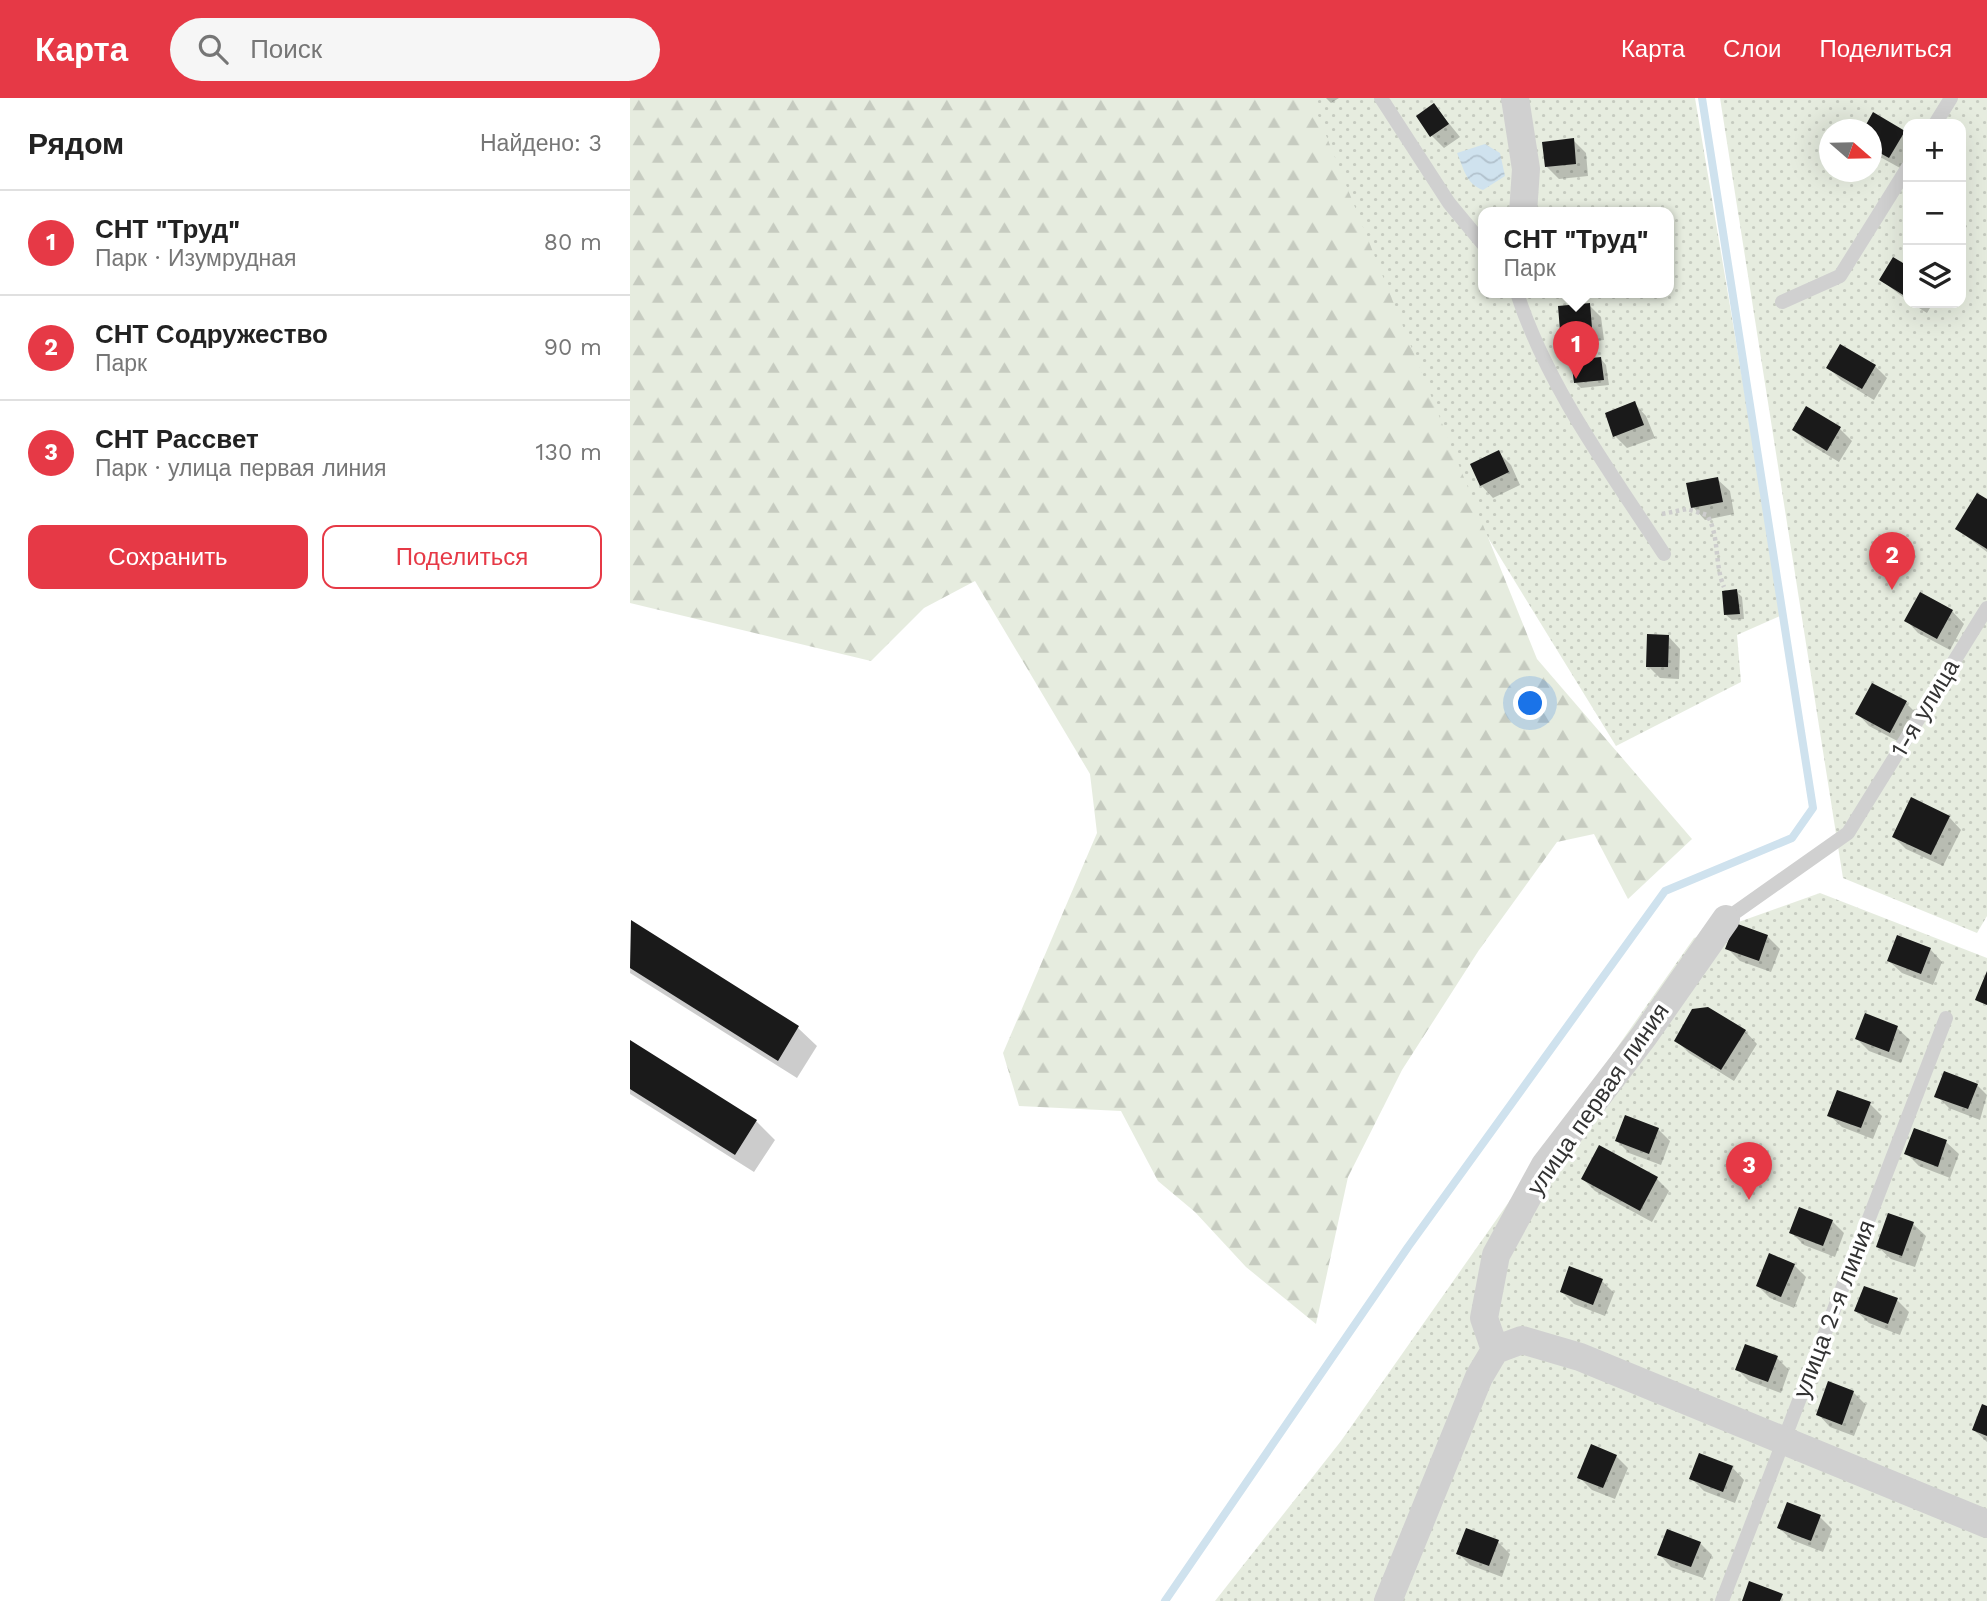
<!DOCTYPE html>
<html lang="ru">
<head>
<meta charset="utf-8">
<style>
	:root { --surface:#fff; --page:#f6f6f6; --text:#222; --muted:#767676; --line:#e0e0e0; --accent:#e63946 }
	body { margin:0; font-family:"Work Sans",sans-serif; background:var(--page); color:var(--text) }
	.controls { position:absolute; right:21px; top:21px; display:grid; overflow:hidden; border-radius:14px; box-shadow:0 7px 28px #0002 }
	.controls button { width:63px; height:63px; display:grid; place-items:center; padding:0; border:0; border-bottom:2px solid var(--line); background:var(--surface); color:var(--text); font:35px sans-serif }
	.compass { position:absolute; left:1189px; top:21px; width:63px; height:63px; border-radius:50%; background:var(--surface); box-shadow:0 7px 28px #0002; rotate:110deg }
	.you { position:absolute; left:901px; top:606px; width:24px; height:24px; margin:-18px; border:5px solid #fff; border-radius:50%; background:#1a73e8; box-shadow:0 0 0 10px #1a73e833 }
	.badge { display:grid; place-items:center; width:46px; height:46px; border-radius:50%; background:var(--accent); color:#fff; font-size:23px; font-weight:700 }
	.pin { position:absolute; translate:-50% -58px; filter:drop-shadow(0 2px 4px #0008) }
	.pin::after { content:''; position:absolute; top:37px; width:24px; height:21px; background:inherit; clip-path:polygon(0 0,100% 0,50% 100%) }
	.popup { position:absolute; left:848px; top:109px; width:196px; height:91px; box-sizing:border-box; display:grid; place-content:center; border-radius:14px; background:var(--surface); filter:drop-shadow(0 2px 5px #0005); font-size:23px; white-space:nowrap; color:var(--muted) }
	.popup b { font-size:26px; color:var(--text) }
	.popup::after { content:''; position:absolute; left:50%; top:100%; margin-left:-14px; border:14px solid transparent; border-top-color:var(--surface) }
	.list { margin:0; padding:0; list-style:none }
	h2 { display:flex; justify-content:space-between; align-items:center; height:91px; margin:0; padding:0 28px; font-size:30px }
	h2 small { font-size:23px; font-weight:400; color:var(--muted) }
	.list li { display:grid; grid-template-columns:46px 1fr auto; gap:21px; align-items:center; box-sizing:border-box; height:105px; padding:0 28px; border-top:2px solid var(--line) }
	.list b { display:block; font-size:26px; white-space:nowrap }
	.list p { margin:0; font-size:23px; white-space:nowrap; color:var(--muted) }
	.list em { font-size:23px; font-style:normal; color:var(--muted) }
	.actions { display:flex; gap:14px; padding:21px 28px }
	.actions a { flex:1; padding:16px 0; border:2px solid var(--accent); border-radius:14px; text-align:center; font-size:24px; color:var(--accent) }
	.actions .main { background:var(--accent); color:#fff }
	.icon { flex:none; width:38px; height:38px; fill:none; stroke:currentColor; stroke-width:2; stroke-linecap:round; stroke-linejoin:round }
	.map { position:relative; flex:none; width:1357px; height:1503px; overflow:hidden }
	header { display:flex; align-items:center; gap:42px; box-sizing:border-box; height:98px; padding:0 35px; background:var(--accent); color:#fff }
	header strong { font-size:33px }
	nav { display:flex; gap:38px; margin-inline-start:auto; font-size:24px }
	.search { width:490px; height:63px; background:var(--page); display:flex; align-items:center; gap:18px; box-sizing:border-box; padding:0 24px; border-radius:38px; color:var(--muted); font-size:26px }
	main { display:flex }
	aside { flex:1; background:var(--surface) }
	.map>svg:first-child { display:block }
	.grass { fill:url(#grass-dots); fill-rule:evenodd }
	.forest { fill:url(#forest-firs) }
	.water { fill:url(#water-waves) }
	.shadow { fill:#0003 }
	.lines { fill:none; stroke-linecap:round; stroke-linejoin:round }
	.stream { stroke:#cfe2ee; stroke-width:8 }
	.building { fill:#1a1a1a }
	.path { stroke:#cdcdcd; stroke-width:4.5; stroke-dasharray:3.5 3.5; stroke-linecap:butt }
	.service { stroke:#d0d0d0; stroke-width:14 }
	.minor { stroke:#d0d0d0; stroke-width:28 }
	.labels { text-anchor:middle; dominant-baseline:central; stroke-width:7; stroke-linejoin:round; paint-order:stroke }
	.street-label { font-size:24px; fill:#333; stroke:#fff }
</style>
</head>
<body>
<header>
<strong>Карта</strong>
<div class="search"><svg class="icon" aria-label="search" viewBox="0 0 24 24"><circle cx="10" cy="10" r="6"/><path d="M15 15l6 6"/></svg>Поиск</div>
<nav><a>Карта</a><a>Слои</a><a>Поделиться</a></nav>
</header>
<main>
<aside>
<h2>Рядом<small>Найдено: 3</small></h2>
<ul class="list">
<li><span class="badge">1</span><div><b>СНТ &quot;Труд&quot;</b><p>Парк · Изумрудная</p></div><em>80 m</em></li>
<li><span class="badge">2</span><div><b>СНТ Содружество</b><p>Парк</p></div><em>90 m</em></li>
<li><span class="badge">3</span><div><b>СНТ Рассвет</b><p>Парк · улица первая линия</p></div><em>130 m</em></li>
</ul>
<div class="actions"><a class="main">Сохранить</a><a>Поделиться</a></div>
</aside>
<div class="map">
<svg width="1357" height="1503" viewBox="0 0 1357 1503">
	<defs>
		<pattern id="grass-dots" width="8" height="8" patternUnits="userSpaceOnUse" patternTransform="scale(1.75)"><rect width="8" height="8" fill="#e6ecdf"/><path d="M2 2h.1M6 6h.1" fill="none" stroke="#c6cbc0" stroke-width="1.8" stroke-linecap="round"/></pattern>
		<pattern id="forest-firs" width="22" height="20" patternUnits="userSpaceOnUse" patternTransform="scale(1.75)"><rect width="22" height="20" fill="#e6ecdf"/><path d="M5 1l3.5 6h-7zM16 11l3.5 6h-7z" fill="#c6cbc0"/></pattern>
		<pattern id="water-waves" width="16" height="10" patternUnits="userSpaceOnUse" patternTransform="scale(1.75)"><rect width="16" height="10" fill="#cfe2ee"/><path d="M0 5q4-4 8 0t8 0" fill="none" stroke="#b2c2cd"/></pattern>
	</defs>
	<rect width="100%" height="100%" fill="#fff"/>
	<path class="grass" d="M 678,0 L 1065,0 L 1152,517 L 1107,537 L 1111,584 L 986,648 L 814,368 ZM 853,115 L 1039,115 L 1039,195 L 853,195 Z
		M 1090,0 L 1357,0 L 1357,818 L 1347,835 L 1213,780 ZM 1278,26 L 1331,26 L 1331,205 L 1278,205 ZM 1199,32 L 1241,32 L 1241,74 L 1199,74 Z
		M 1190,795 L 1357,860 L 1357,1503 L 585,1503 L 711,1343 L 1064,840 Z"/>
	<path class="forest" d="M 0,0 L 681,0 L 907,561 L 1062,741 L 998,801 L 964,736 L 927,744 L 849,852 L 772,972 L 718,1079 L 686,1226 L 616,1169 L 565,1114 L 528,1083 L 491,1013 L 389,1008 L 373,955 L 467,735 L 460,676 L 345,483 L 294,510 L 241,563 L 0,505 Z"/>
	<path class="water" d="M 855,46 L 870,55 L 875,78 L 853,92 C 836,86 834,71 827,55 Z"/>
	<path class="shadow" d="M 696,0 L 709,0 L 701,5 Z
		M 804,7 L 830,39 L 814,50 L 802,38 Z
		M 1241,32 L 1274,34 L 1278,38 L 1278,60 L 1272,71 L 1241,54 Z
		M 943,42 L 956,55 L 958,78 L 929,81 L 916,68 Z
		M 1331,122 L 1337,128 L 1331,139 Z
		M 1264,161 L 1278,170 L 1278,203 L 1251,182 Z
		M 1281,205 L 1303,205 L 1297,215 Z
		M 959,207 L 971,219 L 974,242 L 944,245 L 932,233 Z
		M 971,261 L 976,267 L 979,287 L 951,290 L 945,284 Z
		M 1245,268 L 1257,280 L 1244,302 L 1211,282 L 1198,269 Z
		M 1004,305 L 1016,318 L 1025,340 L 997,350 L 985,338 Z
		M 1210,331 L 1222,343 L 1209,364 L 1176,344 L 1164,332 Z
		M 868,354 L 881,367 L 890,387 L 863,400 L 851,387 Z
		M 1087,381 L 1100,393 L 1104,416 L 1075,422 L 1063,409 Z
		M 1357,403 L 1357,454 L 1327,431 Z
		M 1106,493 L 1112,499 L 1114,521 L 1102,522 L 1096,517 Z
		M 1322,513 L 1334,526 L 1320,552 L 1288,535 L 1276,522 Z
		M 1038,538 L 1050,551 L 1049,581 L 1030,580 L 1018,568 Z
		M 1276,605 L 1288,617 L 1273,646 L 1239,628 L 1227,615 Z
		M 1319,719 L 1331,732 L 1313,768 L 1276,751 L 1264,739 Z
		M 2,825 L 168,930 L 187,948 L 167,980 L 0,875 Z
		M 1106,827 L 1138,839 L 1150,851 L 1141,874 L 1110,863 L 1097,850 Z
		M 1300,851 L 1312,864 L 1303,887 L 1272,875 L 1259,863 Z
		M 1236,918 L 1267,930 L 1280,942 L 1271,965 L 1239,953 L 1227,941 Z
		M 1115,933 L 1127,946 L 1104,983 L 1059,955 L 1046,942 Z
		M 0,944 L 126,1023 L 145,1042 L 124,1074 L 0,996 Z
		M 1347,987 L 1357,997 L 1350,1022 L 1319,1010 L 1307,998 Z
		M 1240,1006 L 1252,1018 L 1243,1041 L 1212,1029 L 1199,1017 Z
		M 1028,1031 L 1040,1043 L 1031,1067 L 999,1055 L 987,1043 Z
		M 1285,1032 L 1316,1044 L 1329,1056 L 1320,1080 L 1289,1068 L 1276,1055 Z
		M 953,1081 L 1027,1081 L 1039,1093 L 1022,1124 L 965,1093 Z
		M 1202,1123 L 1214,1135 L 1205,1159 L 1174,1147 L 1161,1134 Z
		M 1283,1126 L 1296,1138 L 1285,1169 L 1261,1161 L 1248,1149 Z
		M 1164,1167 L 1176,1179 L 1164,1210 L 1140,1200 L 1128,1188 Z
		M 972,1183 L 984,1195 L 975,1218 L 944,1206 L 932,1194 Z
		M 1267,1202 L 1279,1214 L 1270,1237 L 1239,1225 L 1226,1213 Z
		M 1147,1260 L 1159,1272 L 1151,1295 L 1119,1283 L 1107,1271 Z
		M 1223,1294 L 1236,1307 L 1224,1338 L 1200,1329 L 1188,1316 Z
		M 1357,1310 L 1357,1344 L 1344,1332 Z
		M 986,1358 L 998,1370 L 985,1401 L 962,1392 L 949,1379 Z
		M 1102,1369 L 1114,1382 L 1105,1405 L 1074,1393 L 1062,1381 Z
		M 1190,1419 L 1202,1431 L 1193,1454 L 1162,1442 L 1149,1430 Z
		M 868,1444 L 880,1456 L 872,1479 L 840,1467 L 828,1455 Z
		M 1070,1445 L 1082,1457 L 1073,1480 L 1041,1469 L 1029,1456 Z"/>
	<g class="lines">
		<path class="stream" d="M 535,1503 L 778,1149 L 1035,793 L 1162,740 L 1183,710 L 1072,0"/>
	</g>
	<path class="building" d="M 804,5 L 819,26 L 800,39 L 786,18 Z
		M 1243,14 L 1275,33 L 1259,60 L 1241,50 L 1241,32 L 1233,32 Z
		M 944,40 L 946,66 L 915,69 L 912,44 Z
		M 1263,159 L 1278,168 L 1278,200 L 1249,182 Z
		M 960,205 L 962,230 L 930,233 L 928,208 Z
		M 1210,246 L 1246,267 L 1232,291 L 1196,270 Z
		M 971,259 L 974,282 L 944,285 L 941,262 Z
		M 1005,303 L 1014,327 L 983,339 L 975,315 Z
		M 1176,308 L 1211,329 L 1197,353 L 1162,332 Z
		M 869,352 L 879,374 L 850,388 L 840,366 Z
		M 1088,379 L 1093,404 L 1061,410 L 1056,385 Z
		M 1347,395 L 1357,401 L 1357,451 L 1325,431 Z
		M 1107,491 L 1110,516 L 1094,517 L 1092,493 Z
		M 1290,494 L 1323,512 L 1307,541 L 1274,523 Z
		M 1017,536 L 1039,537 L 1038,569 L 1016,569 Z
		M 1242,585 L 1277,603 L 1260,635 L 1225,616 Z
		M 1281,699 L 1320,718 L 1301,757 L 1262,739 Z
		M 1,822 L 169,928 L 148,963 L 0,870 Z
		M 1105,825 L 1138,837 L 1129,863 L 1095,851 Z
		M 1267,837 L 1301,850 L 1291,876 L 1257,863 Z
		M 1357,873 L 1357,907 L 1345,902 Z
		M 1078,909 L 1116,932 L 1091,972 L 1044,943 L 1062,911 Z
		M 1235,915 L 1268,928 L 1259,954 L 1225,941 Z
		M 0,942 L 127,1022 L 105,1057 L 0,991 Z
		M 1314,973 L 1348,986 L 1338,1011 L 1304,999 Z
		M 1207,992 L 1241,1004 L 1231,1030 L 1197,1018 Z
		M 995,1017 L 1029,1030 L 1019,1056 L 985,1043 Z
		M 1284,1030 L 1317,1042 L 1308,1069 L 1274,1056 Z
		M 969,1047 L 1028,1079 L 1010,1113 L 951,1081 Z
		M 1169,1109 L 1203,1122 L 1193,1148 L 1159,1135 Z
		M 1258,1115 L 1284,1124 L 1272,1158 L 1246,1149 Z
		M 1139,1155 L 1165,1166 L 1151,1199 L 1126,1188 Z
		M 939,1168 L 973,1181 L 963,1207 L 930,1194 Z
		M 1234,1188 L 1268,1200 L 1258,1226 L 1224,1213 Z
		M 1115,1246 L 1148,1258 L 1138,1284 L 1105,1272 Z
		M 1198,1283 L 1224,1293 L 1212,1327 L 1186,1317 Z
		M 1352,1306 L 1357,1308 L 1357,1338 L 1342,1332 Z
		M 961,1346 L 987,1357 L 973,1390 L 947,1380 Z
		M 1069,1355 L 1103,1368 L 1093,1394 L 1059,1381 Z
		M 1157,1404 L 1191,1417 L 1181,1443 L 1147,1430 Z
		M 836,1430 L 869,1442 L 859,1468 L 826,1456 Z
		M 1037,1431 L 1071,1444 L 1061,1469 L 1027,1457 Z
		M 1119,1483 L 1153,1496 L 1150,1503 L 1112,1503 Z"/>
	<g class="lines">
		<path class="path" d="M 1032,416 L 1057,411 L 1077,417 C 1090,438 1084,466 1094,489"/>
		<path class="service" d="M 751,0 L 819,105 L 853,146
			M 1305,26 L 1321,0
			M 887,195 C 918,290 980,373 1034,456
			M 1152,204 L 1210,178 L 1278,69
			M 1096,821 L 1218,735 L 1357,510
			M 1092,1503 L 1316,920"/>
		<path class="minor" d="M 885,0 L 896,71 L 893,115
			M 865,1252 L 892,1242 L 950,1259 L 1357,1426
			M 758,1503 L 849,1279 L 865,1252 L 854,1220 L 866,1157 L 915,1067 L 1014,938 L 1096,821"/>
	</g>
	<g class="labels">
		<g class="street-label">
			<text transform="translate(1295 610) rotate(-59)">1-я улица</text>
			<text transform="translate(968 1001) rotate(-55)">улица первая линия</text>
			<text transform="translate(1204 1211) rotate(-69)">улица 2-я линия</text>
		</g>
	</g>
</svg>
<div class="controls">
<button>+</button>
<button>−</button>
<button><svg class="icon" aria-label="layers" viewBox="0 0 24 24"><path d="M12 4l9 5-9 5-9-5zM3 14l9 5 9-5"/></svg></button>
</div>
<svg class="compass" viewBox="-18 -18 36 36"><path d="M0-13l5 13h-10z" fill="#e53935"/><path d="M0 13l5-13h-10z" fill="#767676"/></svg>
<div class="you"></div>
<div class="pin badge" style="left:946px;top:281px">1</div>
<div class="popup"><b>СНТ &quot;Труд&quot;</b>Парк</div>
<div class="pin badge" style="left:1262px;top:492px">2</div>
<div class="pin badge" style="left:1119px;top:1102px">3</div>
</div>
</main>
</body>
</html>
